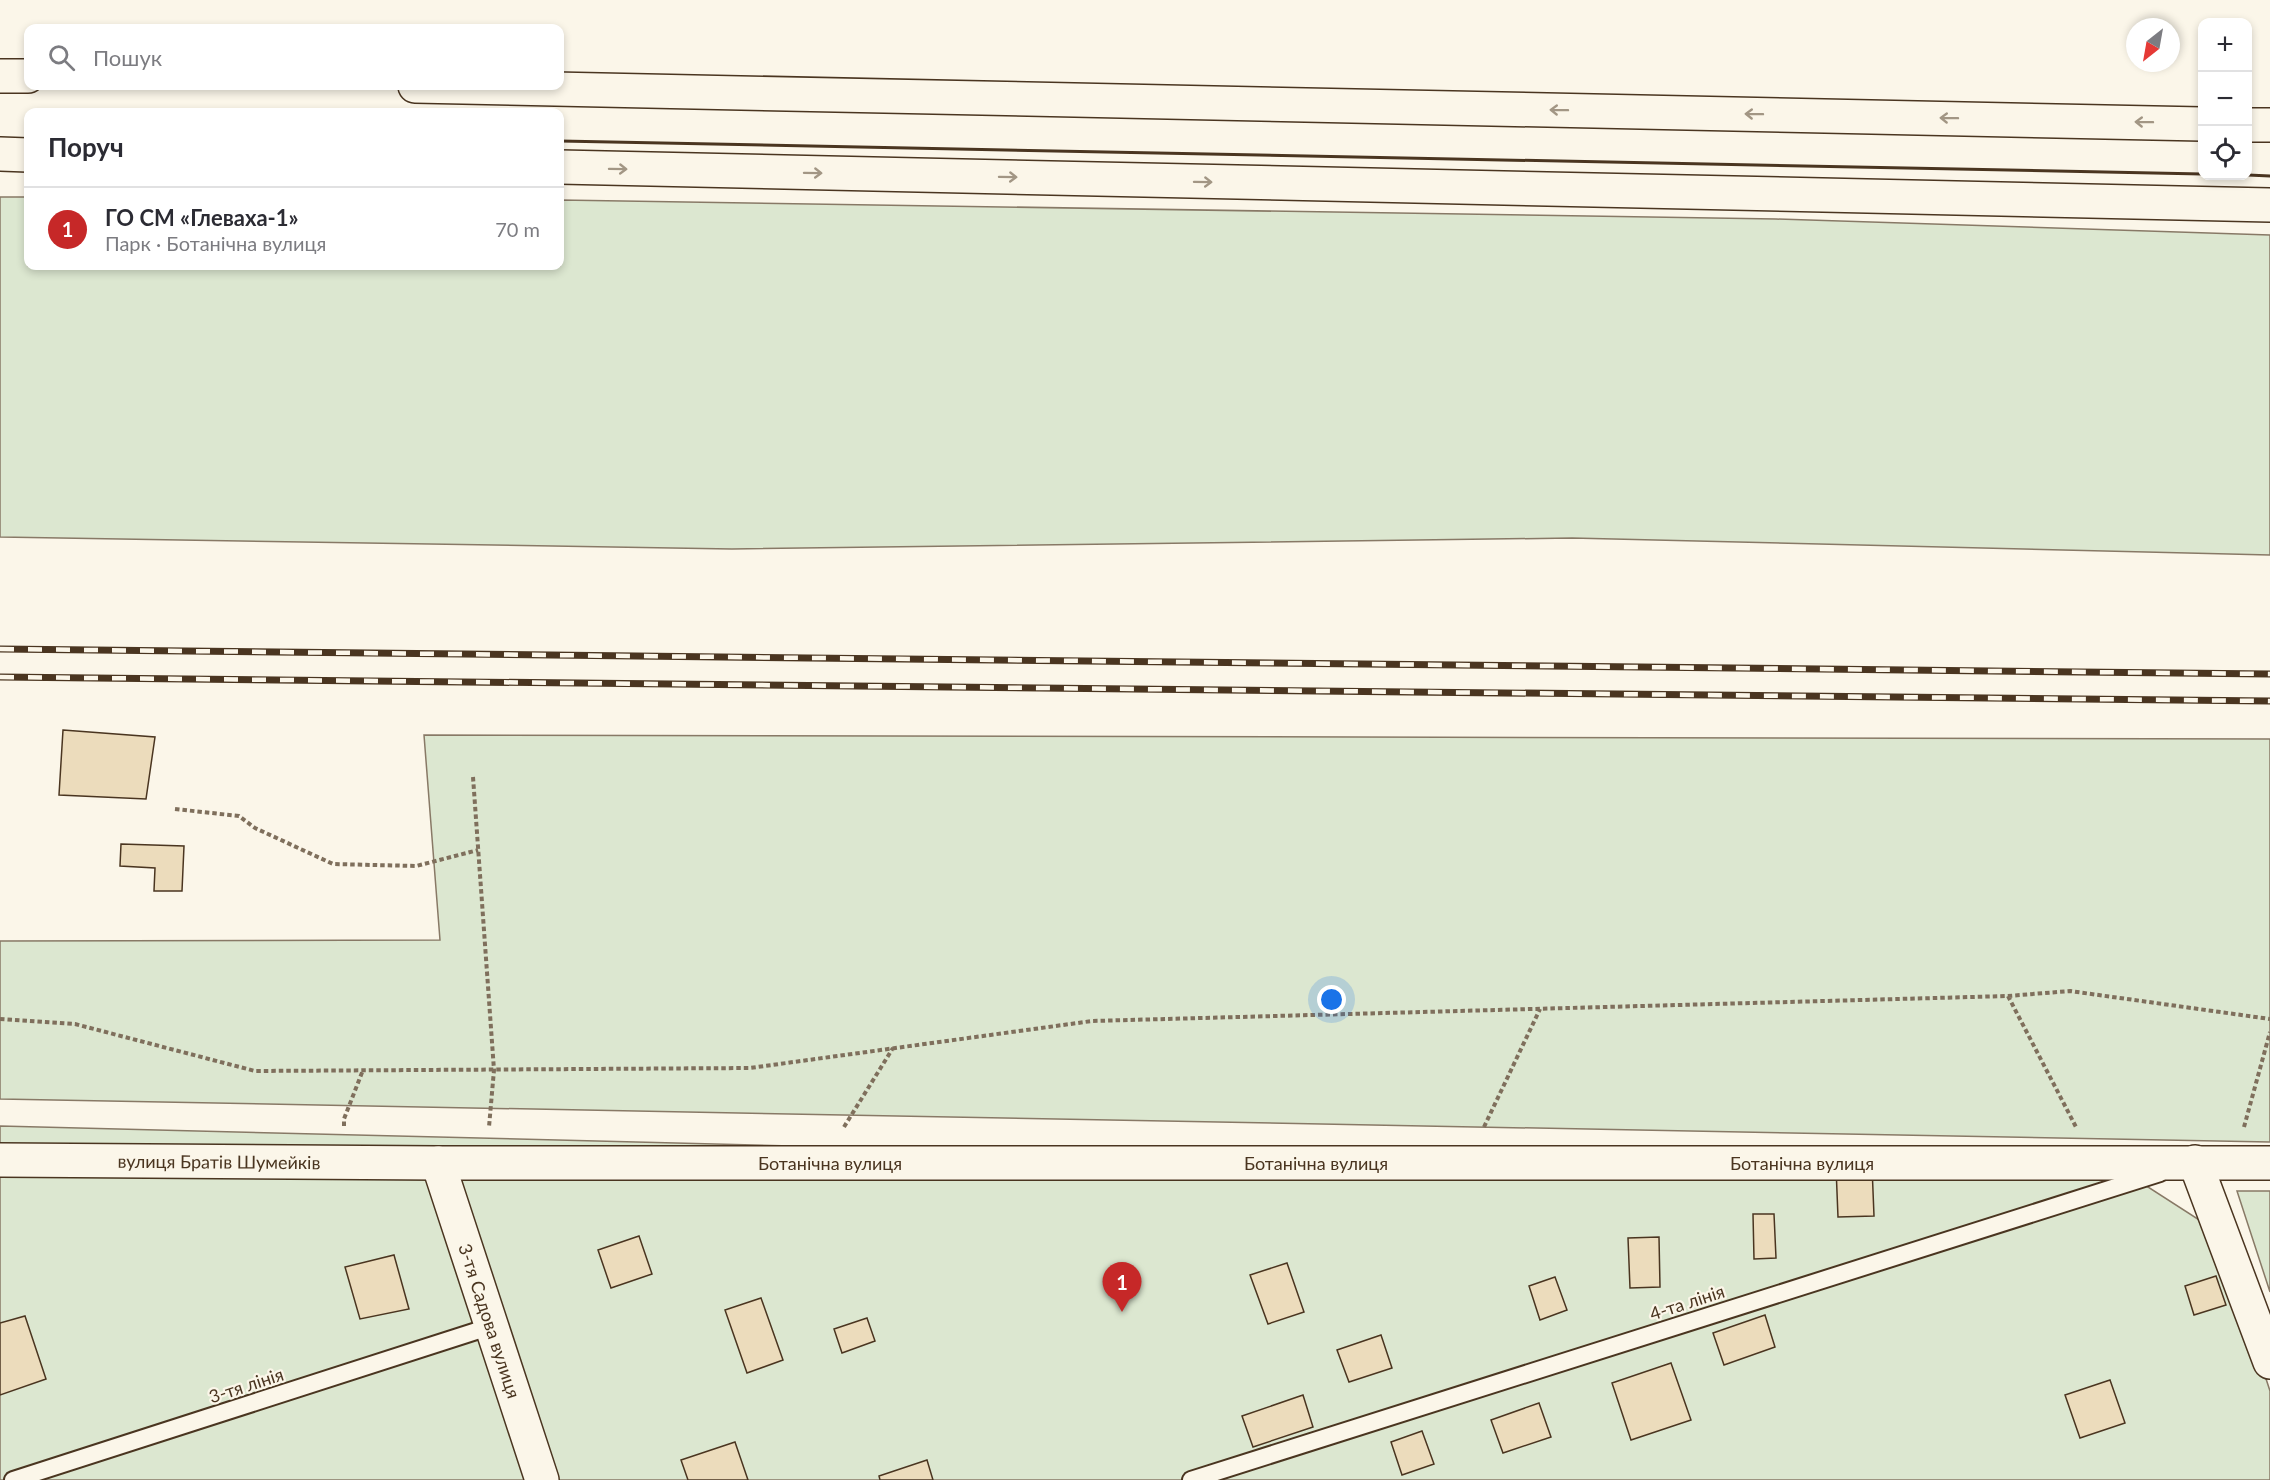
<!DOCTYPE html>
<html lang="uk">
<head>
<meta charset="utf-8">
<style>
	:root { --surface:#fff; --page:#f2f2f3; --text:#2b2b33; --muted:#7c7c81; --line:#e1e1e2; --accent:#c62828 }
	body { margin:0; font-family:Lato,sans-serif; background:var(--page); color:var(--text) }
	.controls { position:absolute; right:18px; top:18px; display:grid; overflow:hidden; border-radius:12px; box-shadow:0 3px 9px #0003 }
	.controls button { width:54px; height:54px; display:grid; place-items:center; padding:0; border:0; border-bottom:2px solid var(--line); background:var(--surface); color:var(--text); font:30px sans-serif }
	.compass { position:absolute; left:2126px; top:18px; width:54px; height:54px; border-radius:50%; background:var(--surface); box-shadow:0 3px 9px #0003; rotate:211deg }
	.you { position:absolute; left:1332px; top:1000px; width:21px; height:21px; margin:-15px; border:4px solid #fff; border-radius:50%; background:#1a73e8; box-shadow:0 0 0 9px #1a73e833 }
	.badge { display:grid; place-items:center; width:39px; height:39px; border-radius:50%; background:var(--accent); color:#fff; font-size:20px; font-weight:700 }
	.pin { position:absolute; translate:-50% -50px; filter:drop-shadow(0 2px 3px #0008) }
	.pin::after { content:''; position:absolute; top:32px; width:21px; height:18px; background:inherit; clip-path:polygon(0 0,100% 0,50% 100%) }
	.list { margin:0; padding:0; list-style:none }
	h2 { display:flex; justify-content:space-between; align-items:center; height:78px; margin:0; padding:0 24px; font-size:26px }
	h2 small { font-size:20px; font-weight:400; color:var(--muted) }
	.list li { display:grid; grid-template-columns:39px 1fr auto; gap:18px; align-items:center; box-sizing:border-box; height:84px; padding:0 24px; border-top:2px solid var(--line) }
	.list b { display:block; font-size:22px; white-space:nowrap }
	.list p { margin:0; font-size:20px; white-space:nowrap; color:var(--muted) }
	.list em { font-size:20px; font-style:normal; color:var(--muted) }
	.icon { flex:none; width:33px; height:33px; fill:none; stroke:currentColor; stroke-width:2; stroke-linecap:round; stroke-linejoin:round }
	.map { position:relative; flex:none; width:2270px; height:1480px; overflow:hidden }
	.search { position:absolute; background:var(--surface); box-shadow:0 3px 9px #0003; left:24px; top:24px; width:540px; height:66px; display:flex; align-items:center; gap:15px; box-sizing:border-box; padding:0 21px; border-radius:12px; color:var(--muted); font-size:22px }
	.panel { position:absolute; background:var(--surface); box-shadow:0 3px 9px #0003; left:24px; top:108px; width:540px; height:162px; border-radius:12px }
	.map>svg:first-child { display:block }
	.green { fill:#dce7d0; stroke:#887966; stroke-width:1.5 }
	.building { fill:#ecdcbc; stroke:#4a3520; stroke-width:1.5 }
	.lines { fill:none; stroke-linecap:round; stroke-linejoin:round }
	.service-casing { stroke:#4a3520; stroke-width:20 }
	.minor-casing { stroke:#4a3520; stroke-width:36 }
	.trunk-casing { stroke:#4a3520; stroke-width:36 }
	.path { stroke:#7f6f5c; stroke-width:4; stroke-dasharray:4.5 3; stroke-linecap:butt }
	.service { stroke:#fbf6e9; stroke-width:16 }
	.minor { stroke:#fbf6e9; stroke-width:33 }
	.trunk { stroke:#fbf6e9; stroke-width:33 }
	.rail-casing { stroke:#4a3520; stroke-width:7 }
	.rail { stroke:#fbf6e9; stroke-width:4.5; stroke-dasharray:14; stroke-linecap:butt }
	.wall { stroke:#4a3520; stroke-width:3 }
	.oneway { stroke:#a29684 }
	.labels { text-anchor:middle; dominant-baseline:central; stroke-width:4.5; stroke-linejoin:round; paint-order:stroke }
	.street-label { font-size:18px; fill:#4a3520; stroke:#fbf6e9 }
</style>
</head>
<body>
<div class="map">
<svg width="2270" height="1480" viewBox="0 0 2270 1480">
	<rect width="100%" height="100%" fill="#fbf6e9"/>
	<path class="green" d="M 0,197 L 28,197 L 28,266 L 560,266 L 560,200 L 1776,219 L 2270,235 L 2270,555 L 1572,538 L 732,549 L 0,537 Z
		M 424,735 L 2270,739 L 2270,1142 L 0,1099 L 0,941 L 440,940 Z
		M 0,1126 L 1467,1163 L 2131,1176 L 2218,1232 L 2270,1391 L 2270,1480 L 0,1480 Z
		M 2237,1191 L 2270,1191 L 2270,1292 Z"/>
	<path class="building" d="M 63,730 L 155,737 L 146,799 L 59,795 Z
		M 121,844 L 184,846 L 182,891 L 154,891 L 155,868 L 120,866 Z
		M 1872,1166 L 1874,1216 L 1838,1217 L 1836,1167 Z
		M 1753,1214 L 1774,1214 L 1776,1258 L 1754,1259 Z
		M 639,1236 L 652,1274 L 611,1288 L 598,1250 Z
		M 1659,1237 L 1660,1287 L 1630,1288 L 1628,1238 Z
		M 394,1255 L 409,1309 L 360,1319 L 345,1267 Z
		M 1287,1263 L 1304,1312 L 1268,1324 L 1250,1275 Z
		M 2216,1276 L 2226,1305 L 2194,1315 L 2185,1286 Z
		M 1555,1277 L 1567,1310 L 1540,1320 L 1529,1286 Z
		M 761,1298 L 783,1360 L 747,1373 L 725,1310 Z
		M 1765,1315 L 1775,1347 L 1724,1365 L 1713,1333 Z
		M 25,1316 L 46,1379 L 0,1395 L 0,1323 Z
		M 867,1318 L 875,1341 L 842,1353 L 834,1329 Z
		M 1381,1335 L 1392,1368 L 1349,1382 L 1337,1350 Z
		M 1671,1363 L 1691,1420 L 1631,1440 L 1612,1383 Z
		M 2110,1380 L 2125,1423 L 2080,1438 L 2065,1395 Z
		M 1303,1395 L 1313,1427 L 1253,1447 L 1242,1416 Z
		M 1539,1403 L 1551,1437 L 1503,1453 L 1491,1420 Z
		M 1422,1431 L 1434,1464 L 1402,1475 L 1391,1442 Z
		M 735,1442 L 748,1480 L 688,1480 L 681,1460 Z
		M 927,1460 L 933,1480 L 880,1480 L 879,1476 Z"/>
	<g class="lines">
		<g class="service-casing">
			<path id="service" d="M 13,1480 L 492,1326
				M 1191,1480 L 2160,1173"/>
		</g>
		<g class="minor-casing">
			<g id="minor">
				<path id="s1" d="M 0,1160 L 438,1163 L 2270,1163"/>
				<path d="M 2195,1162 L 2270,1362"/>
				<path id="s2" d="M 438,1163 L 542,1480"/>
			</g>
		</g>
		<g class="trunk-casing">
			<path id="trunk" d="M 0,76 L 28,76
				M 415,86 L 2202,124
				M 2248,125 L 2270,125
				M 0,154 L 28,155
				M 560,167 L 2270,205"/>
		</g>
		<path class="path" d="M 473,777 L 494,1070 L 489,1127
			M 175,809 L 239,816 L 255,828 L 333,864 L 416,866 L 478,850
			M 2008,996 L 2076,1127
			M 0,1019 L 75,1024 L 255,1071 L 750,1068 L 1092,1021 L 2008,996 L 2070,991 L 2270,1019
			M 344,1126 L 344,1119 L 363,1070
			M 844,1127 L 893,1048
			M 1484,1127 L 1540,1009
			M 2244,1127 L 2270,1032"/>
		<use href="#service" class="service"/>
		<use href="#minor" class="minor"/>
		<use href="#trunk" class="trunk"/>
		<g class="rail-casing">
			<path id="rail" d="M 0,649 L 2270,674
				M 0,677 L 2270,701"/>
		</g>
		<use href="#rail" class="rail"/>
		<path class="wall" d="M 560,141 L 2202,174
			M 2248,175 L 2270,176"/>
	</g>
	<defs><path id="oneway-shaft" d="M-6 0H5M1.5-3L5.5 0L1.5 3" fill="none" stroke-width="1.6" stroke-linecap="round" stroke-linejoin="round" transform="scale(1.5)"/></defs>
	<g class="oneway">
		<use href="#oneway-shaft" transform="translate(1559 110) rotate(-179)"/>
		<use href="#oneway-shaft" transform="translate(1754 114) rotate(-179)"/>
		<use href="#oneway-shaft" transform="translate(1949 118) rotate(-179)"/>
		<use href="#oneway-shaft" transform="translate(2144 122) rotate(-179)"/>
		<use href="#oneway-shaft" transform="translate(618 169) rotate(1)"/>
		<use href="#oneway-shaft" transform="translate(813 173) rotate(1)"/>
		<use href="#oneway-shaft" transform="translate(1008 177) rotate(1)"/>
		<use href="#oneway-shaft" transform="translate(1203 182) rotate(1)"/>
	</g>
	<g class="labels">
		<g class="street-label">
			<text stroke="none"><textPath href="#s1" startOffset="219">вулиця Братів Шумейків</textPath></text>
			<text stroke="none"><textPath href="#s1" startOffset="1802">Ботанічна вулиця</textPath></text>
			<text stroke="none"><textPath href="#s1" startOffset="830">Ботанічна вулиця</textPath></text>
			<text stroke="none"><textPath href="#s1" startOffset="1316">Ботанічна вулиця</textPath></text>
			<text transform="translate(1687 1302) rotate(-18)">4-та лінія</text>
			<text stroke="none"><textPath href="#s2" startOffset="166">3-тя Садова вулиця</textPath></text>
			<text transform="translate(246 1385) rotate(-18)">3-тя лінія</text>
		</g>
	</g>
</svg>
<div class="controls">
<button>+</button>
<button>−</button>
<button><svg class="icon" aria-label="locate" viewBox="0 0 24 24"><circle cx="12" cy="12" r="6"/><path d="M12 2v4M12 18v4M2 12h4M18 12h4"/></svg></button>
</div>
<svg class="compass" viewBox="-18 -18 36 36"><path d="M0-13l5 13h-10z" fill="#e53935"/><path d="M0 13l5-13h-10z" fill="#7c7c81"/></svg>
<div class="you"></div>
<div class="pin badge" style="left:1122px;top:1312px">1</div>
<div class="search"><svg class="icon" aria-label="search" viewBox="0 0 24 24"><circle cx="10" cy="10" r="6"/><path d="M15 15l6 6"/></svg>Пошук</div>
<section class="panel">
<h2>Поруч<small></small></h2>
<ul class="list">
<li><span class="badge">1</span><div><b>ГО СМ «Глеваха-1»</b><p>Парк · Ботанічна вулиця</p></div><em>70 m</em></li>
</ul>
</section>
</div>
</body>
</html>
